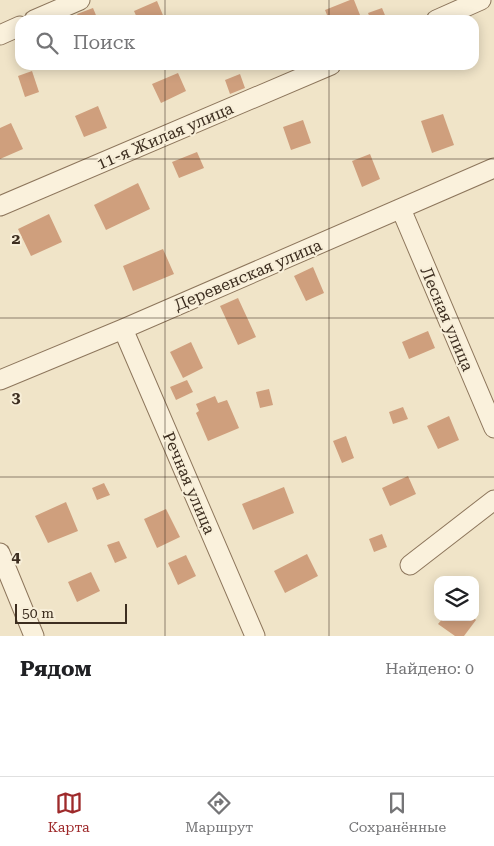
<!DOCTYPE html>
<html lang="ru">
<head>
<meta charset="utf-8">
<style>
	:root { --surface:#fff; --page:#f6f6f6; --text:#202124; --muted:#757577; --line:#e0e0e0; --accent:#9e2a2b }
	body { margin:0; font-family:"Roboto Serif",serif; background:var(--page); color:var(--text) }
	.controls { position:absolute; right:15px; bottom:15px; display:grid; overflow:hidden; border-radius:10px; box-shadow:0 2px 12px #0003 }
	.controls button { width:45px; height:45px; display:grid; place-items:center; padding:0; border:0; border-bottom:1px solid var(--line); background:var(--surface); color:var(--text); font:25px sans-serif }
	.scale { position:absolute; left:15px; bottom:12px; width:112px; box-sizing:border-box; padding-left:5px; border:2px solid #3d2e20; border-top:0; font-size:14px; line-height:18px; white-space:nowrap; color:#3d2e20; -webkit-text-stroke:4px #f7eed8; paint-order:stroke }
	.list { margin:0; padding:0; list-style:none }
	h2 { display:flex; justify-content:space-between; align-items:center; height:65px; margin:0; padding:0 20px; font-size:21px }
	h2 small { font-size:16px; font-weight:400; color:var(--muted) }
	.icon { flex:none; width:28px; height:28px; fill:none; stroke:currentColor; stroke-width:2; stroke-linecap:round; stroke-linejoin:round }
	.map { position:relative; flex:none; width:494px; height:636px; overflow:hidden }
	.search { position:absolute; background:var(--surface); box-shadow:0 2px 12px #0003; left:15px; right:15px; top:15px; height:55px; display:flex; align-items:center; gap:12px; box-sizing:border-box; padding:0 18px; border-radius:15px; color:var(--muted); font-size:19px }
	.sheet { height:140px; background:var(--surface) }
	nav { display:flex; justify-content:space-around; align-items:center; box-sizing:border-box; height:70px; border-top:1px solid var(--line); background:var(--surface); font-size:14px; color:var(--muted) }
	nav a { display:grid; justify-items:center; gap:2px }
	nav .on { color:var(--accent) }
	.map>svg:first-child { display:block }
	.building { fill:#cf9f7d }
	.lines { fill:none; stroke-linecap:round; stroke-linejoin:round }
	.minor-casing { stroke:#8d765c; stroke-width:21 }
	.minor { stroke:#faf1dc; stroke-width:19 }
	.grid { fill:none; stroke:#3d2e20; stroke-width:1; stroke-opacity:0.55 }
	.labels { text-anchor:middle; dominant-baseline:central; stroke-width:4; stroke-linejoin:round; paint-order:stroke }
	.street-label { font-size:16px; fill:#3d2e20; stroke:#f7eed8 }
	.grid-label { font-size:16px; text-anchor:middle; font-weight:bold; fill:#3d2e20; stroke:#f7eed8; stroke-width:4; stroke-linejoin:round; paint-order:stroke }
</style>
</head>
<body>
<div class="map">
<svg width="494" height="636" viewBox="0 0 494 636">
	<rect width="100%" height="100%" fill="#f0e4c8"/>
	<path class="building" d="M 350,0 L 354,0 L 362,20 L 329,20 L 325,10 Z
		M 157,1 L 165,20 L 138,20 L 134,11 Z
		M 93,8 L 98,20 L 80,20 L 77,14 Z
		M 382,8 L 387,20 L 371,20 L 368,13 Z
		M 32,71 L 39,92 L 25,97 L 18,76 Z
		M 178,73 L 186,91 L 161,103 L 152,84 Z
		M 240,74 L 245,88 L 230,94 L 225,80 Z
		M 98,106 L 107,128 L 84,137 L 75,116 Z
		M 443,114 L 454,145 L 432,153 L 421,121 Z
		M 303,120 L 311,143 L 291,150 L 283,127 Z
		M 11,123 L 23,149 L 0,159 L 0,128 Z
		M 197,152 L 204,168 L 179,178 L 172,162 Z
		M 370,154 L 380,179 L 362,187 L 352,161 Z
		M 138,183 L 150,209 L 106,230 L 94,205 Z
		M 49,214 L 62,242 L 31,256 L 18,229 Z
		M 163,249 L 174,274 L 133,291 L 123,266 Z
		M 313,267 L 324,293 L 306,301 L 294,276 Z
		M 238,298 L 256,337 L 238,345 L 220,306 Z
		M 428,331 L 435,348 L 409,359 L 402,342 Z
		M 191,342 L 203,368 L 183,378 L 170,352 Z
		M 187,380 L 193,392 L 176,400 L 170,387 Z
		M 269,389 L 273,405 L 260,408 L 256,392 Z
		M 215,396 L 218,403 L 227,400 L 239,428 L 208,441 L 196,413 L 199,411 L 196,404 Z
		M 403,407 L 408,419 L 393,424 L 389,412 Z
		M 449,416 L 459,440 L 438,449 L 427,426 Z
		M 346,436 L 354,458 L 342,463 L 333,441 Z
		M 408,476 L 416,494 L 390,506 L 382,488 Z
		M 104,483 L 110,495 L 97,500 L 92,488 Z
		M 284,487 L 294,513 L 253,530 L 242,504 Z
		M 66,502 L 78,531 L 48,543 L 35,516 Z
		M 166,509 L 180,537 L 157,548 L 144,519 Z
		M 382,534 L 387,547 L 374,552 L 369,539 Z
		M 119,541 L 127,558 L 115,563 L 107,545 Z
		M 307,554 L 318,576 L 285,593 L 274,571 Z
		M 186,555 L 196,576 L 178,585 L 168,563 Z
		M 91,572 L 100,591 L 77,602 L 68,582 Z
		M 444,617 L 473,617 L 476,620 L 464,636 L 455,636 L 438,624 Z"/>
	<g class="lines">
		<g class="minor-casing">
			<path id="minor" d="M 34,20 L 80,0
				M 436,20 L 481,0
				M 0,35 L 20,26
				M 0,206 L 331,65
				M 401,209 L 494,428
				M 123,329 L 255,636
				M 0,380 L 123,329 L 494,168
				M 0,553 L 34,636
				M 410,565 L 494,500"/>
		</g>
		<use href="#minor" class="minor"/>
	</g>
	<path class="grid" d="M 165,0 L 165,20M 329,0 L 329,20M 165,65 L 165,636M 329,65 L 329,636M 0,159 L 494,159M 0,318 L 494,318M 0,477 L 494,477"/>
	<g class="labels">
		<g class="street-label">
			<text transform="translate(165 136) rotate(-23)">11-я Жилая улица</text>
			<text transform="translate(248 275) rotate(-23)">Деревенская улица</text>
			<text transform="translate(447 319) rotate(67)">Лесная улица</text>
			<text transform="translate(189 483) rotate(67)">Речная улица</text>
		</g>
	</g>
	<g class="grid-label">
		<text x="16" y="244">2</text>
		<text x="16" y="403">3</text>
		<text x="16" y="562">4</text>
	</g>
</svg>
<div class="controls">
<button><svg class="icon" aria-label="layers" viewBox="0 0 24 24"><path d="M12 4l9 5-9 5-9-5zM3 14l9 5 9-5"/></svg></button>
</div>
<div class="scale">50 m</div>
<div class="search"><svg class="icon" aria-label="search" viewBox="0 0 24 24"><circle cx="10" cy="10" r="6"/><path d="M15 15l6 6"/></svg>Поиск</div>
</div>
<section class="sheet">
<h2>Рядом<small>Найдено: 0</small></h2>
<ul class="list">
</ul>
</section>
<nav>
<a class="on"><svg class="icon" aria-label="map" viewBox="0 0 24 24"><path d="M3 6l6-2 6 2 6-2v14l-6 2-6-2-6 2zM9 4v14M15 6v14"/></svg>Карта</a>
<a><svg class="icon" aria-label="directions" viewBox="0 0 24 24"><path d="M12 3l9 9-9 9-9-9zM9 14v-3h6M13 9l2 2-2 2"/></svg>Маршрут</a>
<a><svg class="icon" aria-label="saved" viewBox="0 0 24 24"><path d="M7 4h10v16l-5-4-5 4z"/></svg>Сохранённые</a>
</nav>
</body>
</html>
